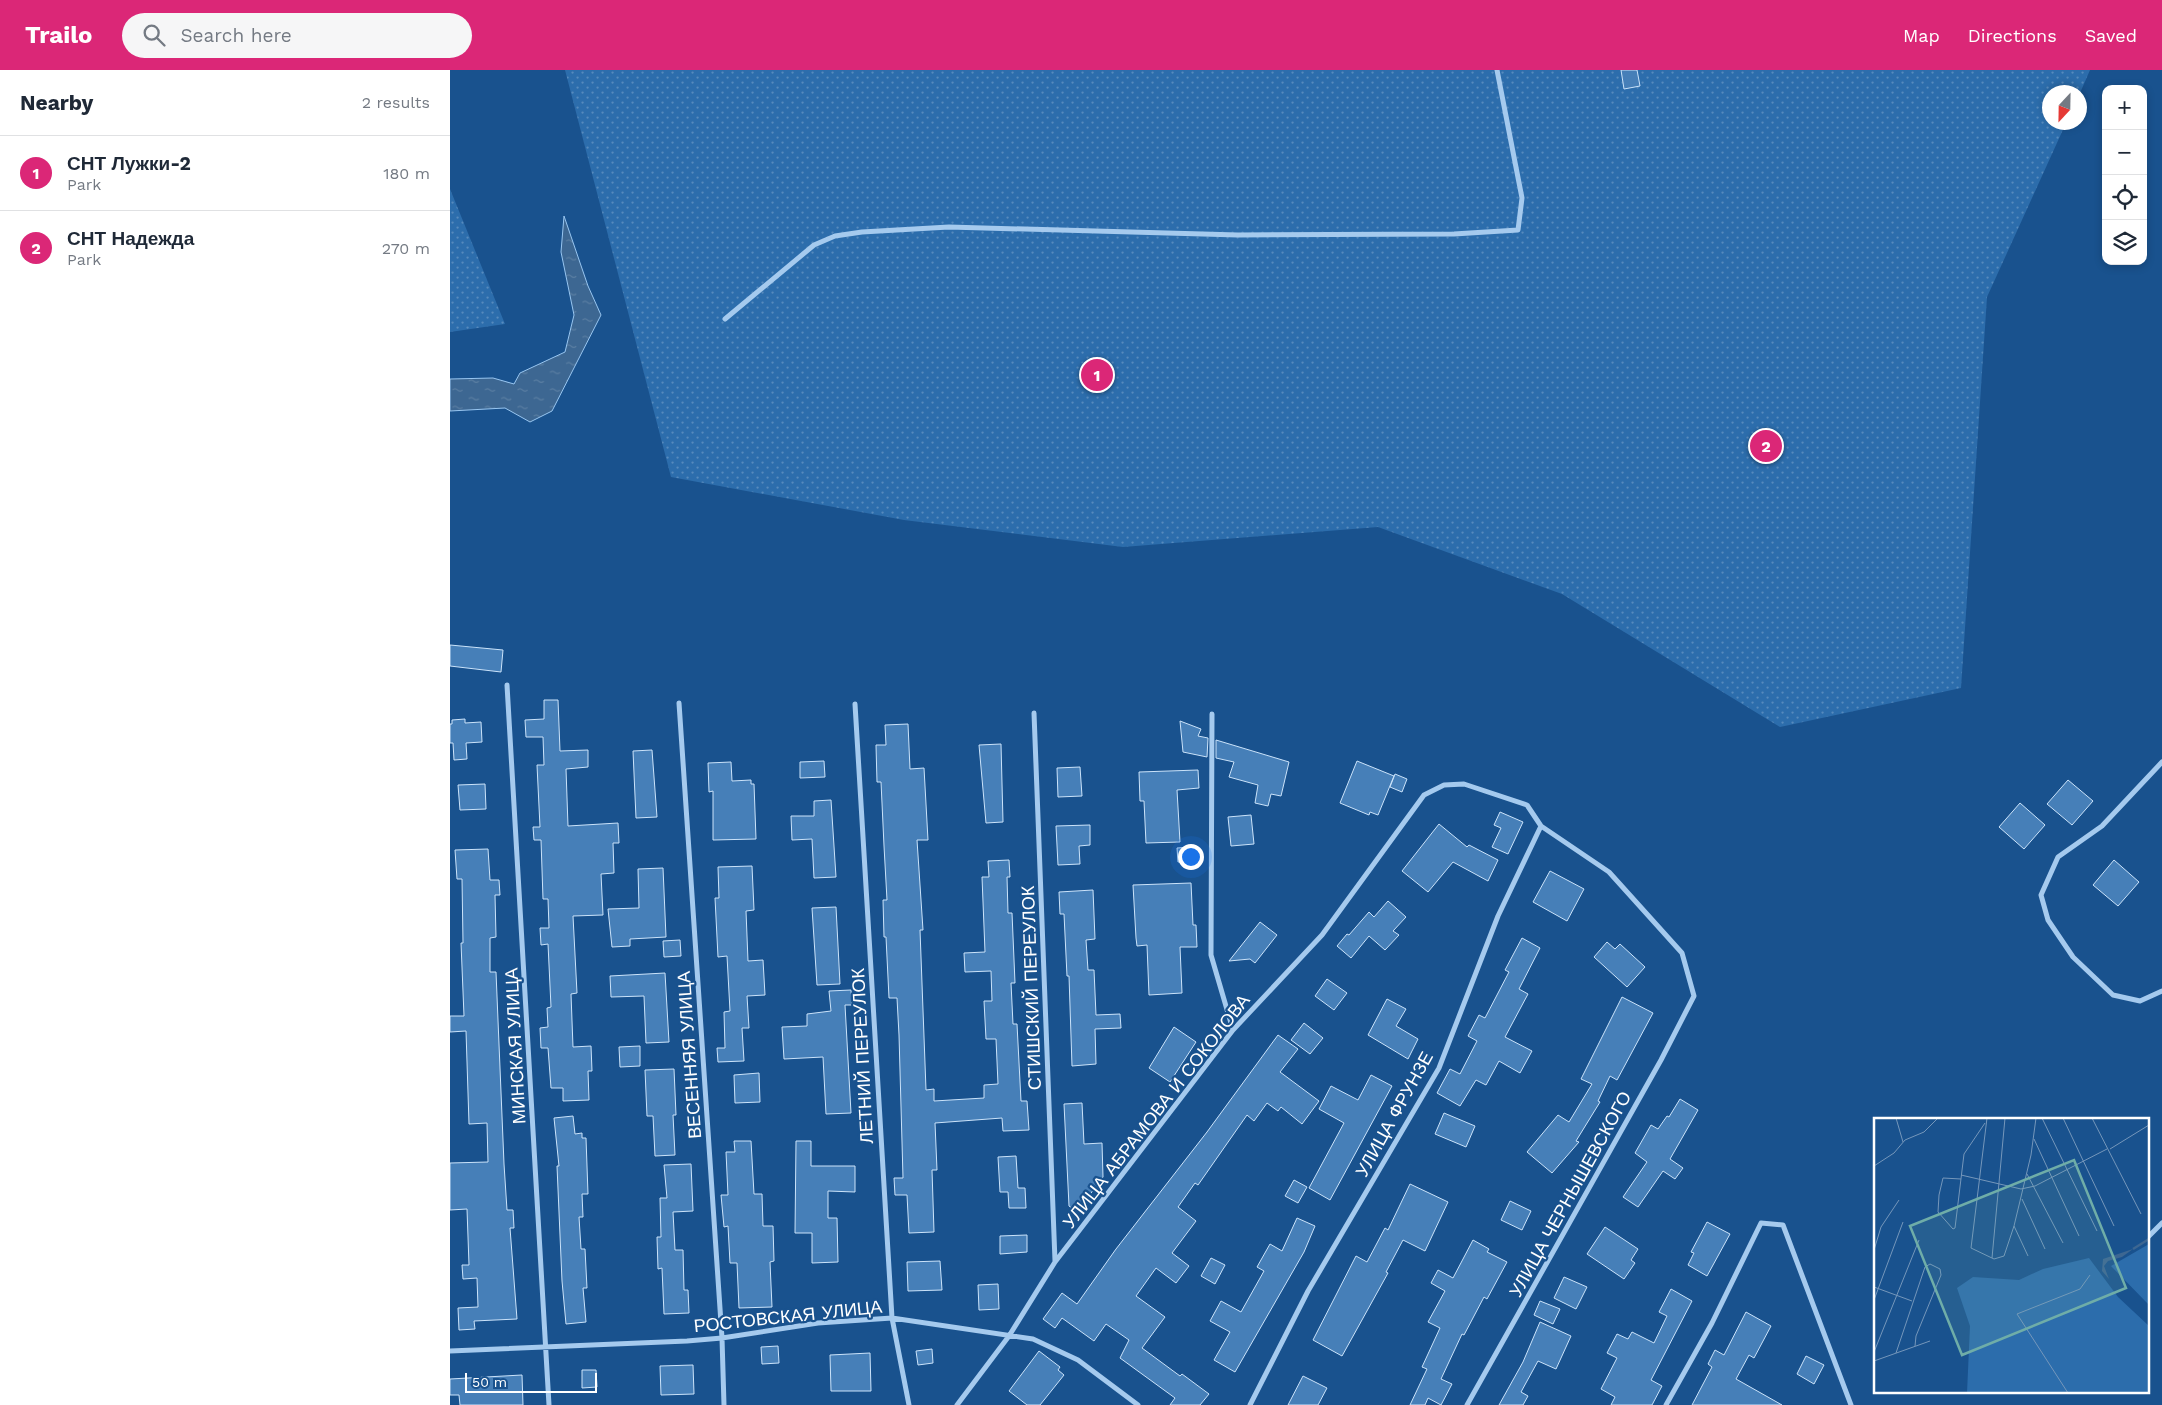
<!DOCTYPE html>
<html lang="en">
<head>
<meta charset="utf-8">
<style>
	:root { --surface:#fff; --page:#f6f6f7; --text:#1f2937; --muted:#747a83; --line:#e0e1e3; --accent:#db2777 }
	body { margin:0; font-family:"Work Sans",sans-serif; background:var(--page); color:var(--text) }
	.controls { position:absolute; right:15px; top:15px; display:grid; overflow:hidden; border-radius:10px; box-shadow:0 2px 8px #0003 }
	.controls button { width:45px; height:45px; display:grid; place-items:center; padding:0; border:0; border-bottom:1px solid var(--line); background:var(--surface); color:var(--text); font:25px sans-serif }
	.compass { position:absolute; left:1592px; top:15px; width:45px; height:45px; border-radius:50%; background:var(--surface); box-shadow:0 2px 8px #0003; rotate:202deg }
	.scale { position:absolute; left:15px; bottom:12px; width:132px; box-sizing:border-box; padding-left:5px; border:2px solid #fff; border-top:0; font-size:14px; line-height:18px; white-space:nowrap; color:#fff; -webkit-text-stroke:4px #19528e; paint-order:stroke }
	.you { position:absolute; left:740px; top:786px; width:18px; height:18px; margin:-12px; border:4px solid #fff; border-radius:50%; background:#1a73e8; box-shadow:0 0 0 8px #1a73e833 }
	.badge { display:grid; place-items:center; width:32px; height:32px; border-radius:50%; background:var(--accent); color:#fff; font-size:16px; font-weight:700 }
	.pin { position:absolute; translate:-50% -50%; border:2px solid #fff; box-shadow:0 1px 5px #0006 }
	.list { margin:0; padding:0; list-style:none }
	h2 { display:flex; justify-content:space-between; align-items:center; height:65px; margin:0; padding:0 20px; font-size:21px }
	h2 small { font-size:16px; font-weight:400; color:var(--muted) }
	.list li { display:grid; grid-template-columns:32px 1fr auto; gap:15px; align-items:center; box-sizing:border-box; height:75px; padding:0 20px; border-top:1px solid var(--line) }
	.list b { display:block; font-size:19px; white-space:nowrap }
	.list p { margin:0; font-size:16px; white-space:nowrap; color:var(--muted) }
	.list em { font-size:16px; font-style:normal; color:var(--muted) }
	.icon { flex:none; width:28px; height:28px; fill:none; stroke:currentColor; stroke-width:2; stroke-linecap:round; stroke-linejoin:round }
	.map { position:relative; flex:none; width:1712px; height:1335px; overflow:hidden }
	header { display:flex; align-items:center; gap:30px; box-sizing:border-box; height:70px; padding:0 25px; background:var(--accent); color:#fff }
	header strong { font-size:24px }
	nav { display:flex; gap:28px; margin-inline-start:auto; font-size:18px }
	.search { width:350px; height:45px; background:var(--page); display:flex; align-items:center; gap:12px; box-sizing:border-box; padding:0 18px; border-radius:28px; color:var(--muted); font-size:19px }
	main { display:flex }
	aside { flex:1; background:var(--surface) }
	.map>svg:first-child { display:block }
	.garden { fill:url(#garden-dots) }
	.water { fill:url(#water-ripples); stroke:#98c6f1 }
	.building { fill:#467fb8; stroke:#cbe3fa }
	.lines { fill:none; stroke-linecap:round; stroke-linejoin:round }
	.minor { stroke:#a5caee; stroke-width:5 }
	.labels { text-anchor:middle; dominant-baseline:central; stroke-width:4.5; stroke-linejoin:round; paint-order:stroke }
	.street-label { font-size:18px; fill:#fff; stroke:#19528e }
	.inset-river { fill:none; stroke:#3d6792; stroke-width:2.5 }
	.inset-road { fill:none; stroke:#7597bb; stroke-width:1 }
	.view { fill:#6fada8; fill-opacity:0.15; stroke:#6fada8; stroke-width:2.5 }
	.inset-edge { fill:none; stroke:#fff; stroke-width:2.5 }
</style>
</head>
<body>
<header>
<strong>Trailo</strong>
<div class="search"><svg class="icon" aria-label="search" viewBox="0 0 24 24"><circle cx="10" cy="10" r="6"/><path d="M15 15l6 6"/></svg>Search here</div>
<nav><a>Map</a><a>Directions</a><a>Saved</a></nav>
</header>
<main>
<aside>
<h2>Nearby<small>2 results</small></h2>
<ul class="list">
<li><span class="badge">1</span><div><b>СНТ Лужки-2</b><p>Park</p></div><em>180 m</em></li>
<li><span class="badge">2</span><div><b>СНТ Надежда</b><p>Park</p></div><em>270 m</em></li>
</ul>
</aside>
<div class="map">
<svg width="1712" height="1335" viewBox="0 0 1712 1335">
	<defs>
		<pattern id="garden-dots" width="8" height="8" patternUnits="userSpaceOnUse" patternTransform="scale(1.25)"><rect width="8" height="8" fill="#2c6dac"/><path d="M2 2h.1M6 6h.1" fill="none" stroke="#568abd" stroke-width="1.8" stroke-linecap="round"/></pattern>
		<pattern id="water-ripples" width="26" height="14" patternUnits="userSpaceOnUse" patternTransform="scale(1.25)"><rect width="26" height="14" fill="#3d6792"/><path d="M2 4q2-2 4 0t4 0M15 11q2-2 4 0t4 0" fill="none" stroke="#5a7ea2"/></pattern>
	</defs>
	<rect width="100%" height="100%" fill="#19528e"/>
	<path class="garden" d="M 115,0 L 1640,0 L 1630,23 L 1600,22 L 1600,52 L 1616,53 L 1537,227 L 1511,618 L 1330,657 L 1112,524 L 928,457 L 673,477 L 454,450 L 221,407 Z
		M 0,119 L 55,254 L 0,262 Z"/>
	<path class="water" d="M 114,146 L 138,216 L 151,245 L 102,341 L 80,352 L 55,338 L 0,341 L 0,309 L 43,308 L 64,314 L 70,303 L 115,282 L 124,245 L 111,182 Z"/>
	<path class="building" d="M 1171,0 L 1187,0 L 1190,16 L 1174,19 Z
		M 0,575 L 53,580 L 51,602 L 0,596 Z
		M 94,630 L 108,630 L 110,681 L 138,680 L 138,697 L 116,699 L 118,756 L 168,753 L 169,773 L 163,773 L 164,803 L 151,804 L 153,845 L 123,846 L 127,923 L 121,924 L 123,977 L 141,976 L 142,1001 L 138,1001 L 139,1030 L 113,1031 L 113,1018 L 101,1018 L 98,978 L 91,978 L 90,958 L 98,957 L 97,938 L 101,937 L 98,874 L 91,875 L 90,858 L 99,858 L 98,829 L 93,829 L 91,770 L 84,770 L 83,757 L 90,757 L 87,695 L 94,695 L 93,667 L 76,667 L 75,650 L 94,649 Z
		M 15,649 L 15,653 L 31,652 L 32,672 L 16,673 L 17,689 L 4,690 L 3,673 L 0,673 L 0,654 L 2,654 L 2,650 Z
		M 730,651 L 751,659 L 748,666 L 758,668 L 757,687 L 733,682 Z
		M 458,654 L 460,699 L 474,698 L 478,770 L 467,770 L 473,860 L 470,860 L 476,1020 L 484,1019 L 484,1031 L 534,1028 L 534,1015 L 548,1014 L 546,969 L 536,969 L 534,931 L 542,931 L 541,901 L 515,902 L 514,883 L 535,882 L 532,807 L 539,807 L 538,791 L 559,790 L 560,807 L 557,807 L 558,843 L 562,843 L 565,913 L 561,913 L 563,954 L 567,954 L 571,1031 L 577,1031 L 579,1060 L 553,1061 L 552,1048 L 485,1053 L 487,1100 L 482,1100 L 484,1162 L 459,1163 L 457,1125 L 445,1125 L 444,1108 L 453,1108 L 449,965 L 447,928 L 439,928 L 436,867 L 434,867 L 433,830 L 437,830 L 434,776 L 431,712 L 427,712 L 426,675 L 436,675 L 435,655 Z
		M 766,670 L 839,692 L 831,726 L 821,724 L 818,736 L 805,733 L 808,715 L 779,707 L 784,692 L 766,688 Z
		M 551,674 L 553,752 L 536,753 L 529,675 Z
		M 202,680 L 207,747 L 186,748 L 183,681 Z
		M 374,691 L 375,707 L 350,708 L 350,692 Z
		M 907,691 L 944,706 L 928,745 L 920,742 L 919,745 L 890,733 Z
		M 281,692 L 282,711 L 301,710 L 301,714 L 304,714 L 306,769 L 263,770 L 263,721 L 259,722 L 258,693 Z
		M 630,697 L 632,726 L 608,727 L 607,698 Z
		M 748,700 L 749,718 L 727,720 L 730,772 L 696,773 L 694,731 L 690,731 L 689,702 Z
		M 945,704 L 957,709 L 952,722 L 940,717 Z
		M 1618,710 L 1643,731 L 1622,755 L 1597,734 Z
		M 35,714 L 36,739 L 10,740 L 8,715 Z
		M 381,730 L 386,807 L 364,808 L 362,769 L 342,770 L 341,746 L 364,746 L 364,731 Z
		M 1570,733 L 1595,755 L 1574,779 L 1549,757 Z
		M 1050,742 L 1073,752 L 1058,784 L 1042,777 L 1051,758 L 1044,755 Z
		M 801,745 L 804,774 L 781,776 L 778,747 Z
		M 989,754 L 1017,777 L 1019,775 L 1048,790 L 1038,811 L 1003,792 L 978,822 L 952,801 Z
		M 640,755 L 640,775 L 629,776 L 630,794 L 608,795 L 606,756 Z
		M 744,777 L 744,792 L 728,792 L 727,778 Z
		M 38,779 L 40,810 L 49,810 L 50,825 L 45,825 L 46,867 L 40,868 L 40,902 L 46,902 L 54,1094 L 57,1140 L 63,1140 L 64,1158 L 60,1158 L 67,1249 L 24,1251 L 25,1259 L 9,1260 L 8,1238 L 28,1237 L 27,1208 L 13,1209 L 12,1195 L 19,1195 L 17,1139 L 0,1140 L 0,1093 L 38,1092 L 37,1053 L 19,1054 L 16,961 L 0,962 L 0,946 L 14,946 L 11,873 L 13,873 L 12,809 L 7,809 L 5,780 Z
		M 1664,790 L 1689,812 L 1668,836 L 1643,815 Z
		M 302,796 L 304,840 L 296,841 L 298,891 L 313,890 L 315,925 L 297,926 L 299,958 L 292,958 L 294,991 L 268,992 L 267,978 L 275,978 L 274,942 L 280,941 L 277,886 L 268,887 L 265,828 L 269,828 L 268,797 Z
		M 213,798 L 216,867 L 180,869 L 180,876 L 162,877 L 158,839 L 189,838 L 188,799 Z
		M 1100,801 L 1134,819 L 1117,851 L 1083,832 Z
		M 741,813 L 743,855 L 746,855 L 747,877 L 730,877 L 732,923 L 699,925 L 697,875 L 687,876 L 686,868 L 683,815 Z
		M 643,820 L 645,869 L 636,870 L 638,900 L 644,900 L 646,945 L 670,944 L 671,958 L 645,959 L 646,994 L 622,996 L 619,906 L 617,906 L 614,844 L 610,844 L 609,822 Z
		M 938,831 L 956,847 L 943,861 L 949,865 L 935,880 L 919,866 L 901,888 L 887,876 L 897,864 L 899,865 L 919,842 L 924,847 Z
		M 386,837 L 390,914 L 367,915 L 362,838 Z
		M 810,852 L 827,865 L 805,893 L 800,889 L 779,891 Z
		M 1072,868 L 1090,878 L 1069,919 L 1078,924 L 1055,967 L 1082,981 L 1070,1003 L 1049,991 L 1036,1015 L 1026,1010 L 1010,1036 L 987,1023 L 1000,999 L 1010,1004 L 1027,971 L 1018,966 L 1029,945 L 1035,948 L 1059,902 L 1055,900 Z
		M 230,870 L 231,886 L 214,887 L 213,871 Z
		M 1157,872 L 1165,879 L 1170,874 L 1195,897 L 1177,917 L 1144,887 Z
		M 215,903 L 219,972 L 196,973 L 194,926 L 161,927 L 160,906 Z
		M 877,909 L 897,923 L 884,940 L 865,926 Z
		M 401,920 L 402,935 L 395,935 L 401,1043 L 376,1044 L 373,987 L 334,989 L 332,957 L 357,956 L 357,944 L 381,941 L 379,921 Z
		M 1172,927 L 1203,943 L 1167,1010 L 1160,1006 L 1148,1031 L 1150,1032 L 1126,1071 L 1129,1072 L 1102,1103 L 1077,1082 L 1108,1045 L 1119,1052 L 1142,1014 L 1131,1009 Z
		M 937,929 L 956,939 L 946,956 L 968,969 L 958,989 L 918,965 Z
		M 854,953 L 873,968 L 860,984 L 841,970 Z
		M 724,957 L 746,972 L 720,1012 L 699,998 Z
		M 828,965 L 848,979 L 830,1002 L 869,1031 L 852,1054 L 831,1037 L 828,1041 L 817,1033 L 804,1051 L 797,1045 L 748,1115 L 745,1113 L 728,1137 L 746,1151 L 722,1183 L 739,1196 L 726,1213 L 706,1198 L 686,1226 L 715,1247 L 692,1278 L 730,1306 L 732,1304 L 759,1324 L 750,1335 L 720,1335 L 725,1328 L 670,1288 L 679,1270 L 656,1254 L 644,1271 L 612,1248 L 605,1258 L 593,1249 L 612,1223 L 627,1234 L 666,1179 L 757,1062 Z
		M 190,976 L 190,996 L 170,997 L 169,977 Z
		M 224,999 L 226,1045 L 223,1045 L 225,1085 L 205,1086 L 203,1046 L 197,1046 L 195,1000 Z
		M 309,1003 L 310,1032 L 285,1033 L 284,1005 Z
		M 921,1005 L 942,1016 L 880,1130 L 859,1118 L 894,1053 L 869,1039 L 881,1016 L 908,1030 Z
		M 1230,1029 L 1248,1040 L 1220,1089 L 1233,1098 L 1225,1109 L 1213,1101 L 1188,1137 L 1173,1127 L 1197,1092 L 1185,1083 L 1201,1055 L 1208,1059 L 1217,1046 L 1219,1047 Z
		M 632,1033 L 634,1074 L 652,1073 L 653,1107 L 627,1142 L 619,1136 L 614,1034 Z
		M 994,1043 L 1025,1056 L 1016,1077 L 985,1064 Z
		M 123,1046 L 125,1064 L 132,1063 L 132,1068 L 136,1068 L 138,1124 L 132,1124 L 133,1147 L 129,1147 L 131,1179 L 135,1179 L 137,1218 L 133,1218 L 136,1252 L 116,1254 L 112,1211 L 107,1096 L 109,1096 L 104,1048 Z
		M 284,1071 L 301,1071 L 304,1124 L 312,1124 L 313,1156 L 323,1156 L 324,1191 L 320,1192 L 322,1237 L 289,1238 L 287,1193 L 280,1193 L 278,1156 L 274,1157 L 271,1125 L 278,1125 L 276,1082 L 285,1082 Z
		M 346,1071 L 361,1071 L 361,1096 L 405,1096 L 405,1122 L 378,1121 L 378,1148 L 387,1148 L 388,1192 L 362,1193 L 362,1163 L 345,1163 Z
		M 566,1086 L 568,1118 L 575,1118 L 576,1138 L 559,1138 L 558,1122 L 550,1122 L 548,1087 Z
		M 241,1094 L 243,1141 L 223,1142 L 225,1180 L 233,1180 L 234,1220 L 238,1220 L 239,1243 L 214,1244 L 212,1198 L 208,1199 L 207,1167 L 211,1167 L 210,1128 L 217,1128 L 214,1095 Z
		M 844,1110 L 857,1117 L 848,1133 L 835,1126 Z
		M 960,1114 L 998,1132 L 975,1181 L 953,1170 L 936,1202 L 938,1203 L 892,1286 L 863,1270 L 906,1186 L 917,1192 L 935,1158 L 938,1160 Z
		M 1060,1131 L 1081,1141 L 1072,1160 L 1051,1150 Z
		M 847,1148 L 865,1156 L 854,1182 L 785,1302 L 764,1290 L 780,1262 L 760,1251 L 771,1231 L 791,1242 L 814,1201 L 807,1197 L 820,1174 L 832,1181 Z
		M 1257,1152 L 1280,1164 L 1257,1206 L 1238,1195 L 1244,1183 L 1241,1182 Z
		M 1155,1157 L 1188,1179 L 1181,1190 L 1185,1193 L 1174,1209 L 1137,1184 Z
		M 577,1165 L 577,1182 L 550,1184 L 550,1166 Z
		M 1023,1170 L 1039,1179 L 1037,1182 L 1057,1192 L 1037,1229 L 1034,1227 L 1014,1265 L 1012,1264 L 991,1309 L 1002,1314 L 991,1335 L 978,1328 L 975,1335 L 960,1335 L 977,1299 L 972,1297 L 990,1258 L 978,1252 L 995,1221 L 981,1213 L 988,1200 L 1003,1208 Z
		M 761,1188 L 775,1195 L 765,1214 L 751,1206 Z
		M 490,1191 L 492,1220 L 458,1221 L 457,1192 Z
		M 1114,1207 L 1137,1217 L 1126,1239 L 1104,1228 Z
		M 548,1214 L 549,1239 L 529,1240 L 528,1215 Z
		M 1221,1219 L 1242,1231 L 1201,1310 L 1212,1316 L 1202,1335 L 1161,1335 L 1165,1327 L 1151,1319 L 1167,1288 L 1157,1283 L 1167,1264 L 1178,1269 L 1182,1262 L 1204,1273 L 1217,1246 L 1209,1242 Z
		M 1090,1231 L 1110,1239 L 1103,1254 L 1084,1245 Z
		M 1296,1242 L 1321,1256 L 1304,1288 L 1299,1285 L 1286,1309 L 1332,1335 L 1242,1335 L 1262,1297 L 1258,1294 L 1265,1280 L 1274,1285 Z
		M 1090,1252 L 1121,1266 L 1106,1299 L 1088,1291 L 1071,1322 L 1078,1326 L 1073,1335 L 1049,1335 L 1073,1292 Z
		M 328,1276 L 329,1293 L 312,1294 L 311,1277 Z
		M 482,1279 L 483,1293 L 468,1295 L 466,1281 Z
		M 589,1281 L 610,1297 L 608,1300 L 614,1305 L 590,1335 L 577,1335 L 559,1321 Z
		M 420,1283 L 421,1321 L 381,1321 L 380,1285 Z
		M 1356,1286 L 1374,1295 L 1364,1314 L 1347,1304 Z
		M 243,1295 L 244,1324 L 211,1325 L 210,1296 Z
		M 132,1300 L 146,1300 L 147,1317 L 132,1318 Z
		M 72,1305 L 73,1335 L 10,1335 L 9,1325 L 0,1325 L 0,1309 Z
		M 853,1306 L 877,1318 L 868,1335 L 838,1335 Z"/>
	<g class="lines">
		<path class="minor" d="M 275,249 L 364,175 L 385,166 L 412,162 L 499,157 L 788,165 L 1004,164 L 1068,160 L 1072,128 L 1047,0
			M 57,615 L 99,1335
			M 229,633 L 272,1268 L 274,1335
			M 405,634 L 442,1248 L 459,1335
			M 584,643 L 605,1191
			M 762,644 L 761,885 L 783,960
			M 1712,692 L 1652,756 L 1608,787 L 1591,825 L 1598,850 L 1623,887 L 1663,925 L 1690,931 L 1712,921
			M 1698,1167 L 1712,1153
			M 0,1281 L 237,1271 L 272,1268 L 368,1253 L 442,1248 L 583,1269 L 628,1290 L 688,1335
			M 507,1335 L 559,1266 L 605,1192 L 783,960 L 872,865 L 974,725 L 994,715 L 1014,714 L 1077,735 L 1091,756 L 1159,802 L 1232,883 L 1244,926 L 1211,990 L 1017,1335
			M 800,1335 L 858,1221 L 989,998 L 1048,846 L 1091,756
			M 1216,1335 L 1262,1253 L 1311,1153 L 1333,1155 L 1401,1335"/>
	</g>
	<g class="labels">
		<g class="street-label">
			<text transform="translate(581 918) rotate(-92)">СТИШСКИЙ ПЕРЕУЛОК</text>
			<text transform="translate(65 976) rotate(-93)">МИНСКАЯ УЛИЦА</text>
			<text transform="translate(239 985) rotate(-94)">ВЕСЕННЯЯ УЛИЦА</text>
			<text transform="translate(412 986) rotate(-93)">ЛЕТНИЙ ПЕРЕУЛОК</text>
			<text transform="translate(706 1041) rotate(-52)">УЛИЦА АБРАМОВА И СОКОЛОВА</text>
			<text transform="translate(944 1044) rotate(-61)">УЛИЦА ФРУНЗЕ</text>
			<text transform="translate(1120 1124) rotate(-61)">УЛИЦА ЧЕРНЫШЕВСКОГО</text>
			<text transform="translate(338 1246) rotate(-6)">РОСТОВСКАЯ УЛИЦА</text>
		</g>
	</g>
	<g transform="translate(1424 1048)">
		<rect width="275" height="275" fill="#19528e"/>
		<path d="M 275,126 L 275,187 L 237,148 ZM 215,140 L 244,179 L 275,208 L 275,275 L 93,275 L 96,208 L 83,170 L 99,159 L 145,162 L 169,151 Z" fill="#2c6dac"/>
		<path d="M 259,131 L 248,139 L 234,143 L 230,148 L 235,161 L 228,153 L 229,141 Z" fill="#3d6792"/>
		<path class="inset-river" d="M 259,131 L 275,121"/>
		<path class="inset-road" d="M 22,0 L 29,24M 113,0 L 97,130 L 120,141 L 130,138 L 140,108 L 157,37 L 162,0M 168,0 L 223,113M 189,0 L 240,108M 218,0 L 267,96M 160,21 L 205,118M 236,31 L 275,7M 0,48 L 20,35 L 31,22 L 50,14 L 64,0M 153,56 L 189,125M 87,57 L 147,71 L 161,68 L 233,31M 87,61 L 69,60 L 65,77 L 64,94 L 79,111 L 81,110 L 90,36 L 111,5M 148,81 L 171,131M 140,108 L 154,138M 0,132 L 7,109 L 25,82M 118,140 L 131,0M 0,169 L 38,183M 0,182 L 29,104M 0,234 L 45,122M 22,235 L 51,149 L 56,146 L 66,151 L 67,157 L 42,218 L 41,228M 0,243 L 56,223M 194,275 L 143,196 L 206,171 L 216,157"/>
		<path class="view" d="M 200,42 L 252,170 L 88,237 L 36,108 Z"/>
		<rect width="275" height="275" class="inset-edge"/>
	</g>
</svg>
<div class="controls">
<button>+</button>
<button>−</button>
<button><svg class="icon" aria-label="locate" viewBox="0 0 24 24"><circle cx="12" cy="12" r="6"/><path d="M12 2v4M12 18v4M2 12h4M18 12h4"/></svg></button>
<button><svg class="icon" aria-label="layers" viewBox="0 0 24 24"><path d="M12 4l9 5-9 5-9-5zM3 14l9 5 9-5"/></svg></button>
</div>
<svg class="compass" viewBox="-18 -18 36 36"><path d="M0-13l5 13h-10z" fill="#e53935"/><path d="M0 13l5-13h-10z" fill="#747a83"/></svg>
<div class="scale">50 m</div>
<div class="you"></div>
<div class="pin badge" style="left:647px;top:305px">1</div>
<div class="pin badge" style="left:1316px;top:376px">2</div>
</div>
</main>
</body>
</html>
